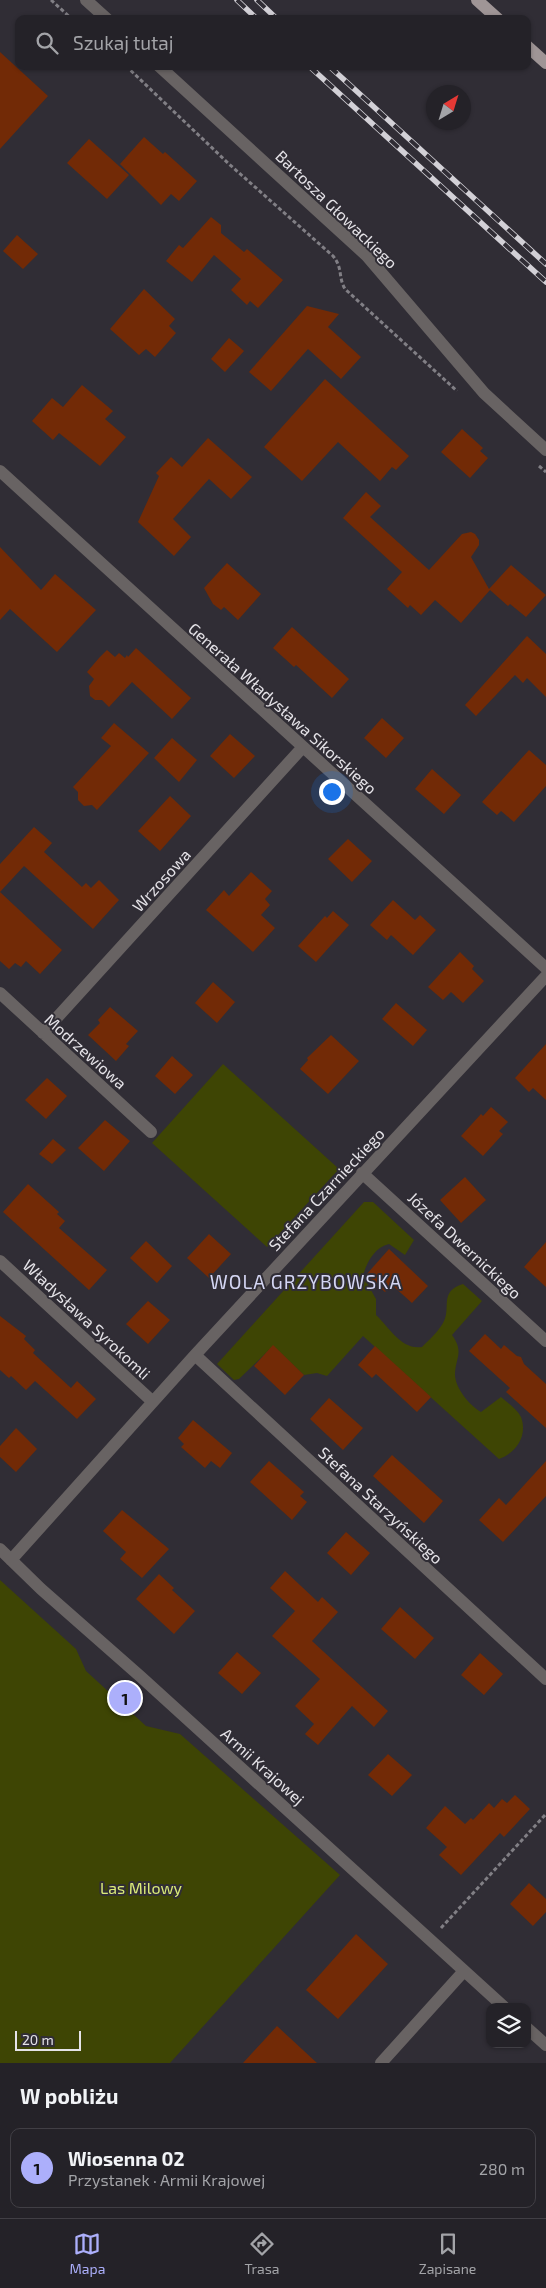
<!DOCTYPE html>
<html lang="pl">
<head>
<meta charset="utf-8">
<style>
	:root { --surface:#242228; --page:#2c2a30; --text:#f1f3f6; --muted:#a3a4a8; --line:#413f45; --accent:#acaffb }
	body { margin:0; font-family:"Exo 2",sans-serif; background:var(--page); color:var(--text) }
	.controls { position:absolute; right:15px; bottom:15px; display:grid; overflow:hidden; border-radius:10px; box-shadow:0 1px 4px #0004 }
	.controls button { width:45px; height:45px; display:grid; place-items:center; padding:0; border:0; border-bottom:1px solid var(--line); background:var(--surface); color:var(--text); font:25px sans-serif }
	.compass { position:absolute; left:426px; top:85px; width:45px; height:45px; border-radius:50%; background:var(--surface); box-shadow:0 1px 4px #0004; rotate:38deg }
	.scale { position:absolute; left:15px; bottom:12px; width:66px; box-sizing:border-box; padding-left:5px; border:2px solid #e5e3e8; border-top:0; font-size:14px; line-height:18px; white-space:nowrap; color:#e5e3e8; -webkit-text-stroke:4px #302d35; paint-order:stroke }
	.you { position:absolute; left:331px; top:791px; width:18px; height:18px; margin:-12px; border:4px solid #fff; border-radius:50%; background:#1a73e8; box-shadow:0 0 0 8px #1a73e833 }
	.badge { display:grid; place-items:center; width:32px; height:32px; border-radius:50%; background:var(--accent); color:#111; font-size:16px; font-weight:700 }
	.pin { position:absolute; translate:-50% -50%; border:2px solid #fff; box-shadow:0 1px 5px #0006 }
	.list { margin:0; padding:0; list-style:none }
	h2 { display:flex; justify-content:space-between; align-items:center; height:65px; margin:0; padding:0 20px; font-size:21px }
	h2 small { font-size:16px; font-weight:400; color:var(--muted) }
	.list li { display:grid; grid-template-columns:32px 1fr auto; gap:15px; align-items:center; box-sizing:border-box; height:80px; margin:0 10px 10px; padding:0 10px; border:1px solid var(--line); border-radius:10px }
	.list b { display:block; font-size:19px; white-space:nowrap }
	.list p { margin:0; font-size:16px; white-space:nowrap; color:var(--muted) }
	.list em { font-size:16px; font-style:normal; color:var(--muted) }
	.icon { flex:none; width:28px; height:28px; fill:none; stroke:currentColor; stroke-width:2; stroke-linecap:round; stroke-linejoin:round }
	.map { position:relative; flex:none; width:546px; height:2063px; overflow:hidden }
	.search { position:absolute; background:var(--surface); box-shadow:0 1px 4px #0004; left:15px; right:15px; top:15px; height:55px; display:flex; align-items:center; gap:12px; box-sizing:border-box; padding:0 18px; border-radius:10px; color:var(--muted); font-size:19px }
	.sheet { height:155px; background:var(--surface) }
	nav { display:flex; justify-content:space-around; align-items:center; box-sizing:border-box; height:70px; border-top:1px solid var(--line); background:var(--surface); font-size:14px; color:var(--muted) }
	nav a { display:grid; justify-items:center; gap:2px }
	nav .on { color:var(--accent) }
	.map>svg:first-child { display:block }
	.green { fill:#3e4504 }
	.building { fill:#722a06 }
	.lines { fill:none; stroke-linecap:round; stroke-linejoin:round }
	.path { stroke:#817f85; stroke-width:3; stroke-dasharray:4 2.5; stroke-linecap:butt }
	.minor { stroke:#686363; stroke-width:12 }
	.major { stroke:#9f9596; stroke-width:12 }
	.rail-casing { stroke:#d2d0d6; stroke-width:5.5 }
	.rail { stroke:#302d35; stroke-width:4; stroke-dasharray:11; stroke-linecap:butt }
	.labels { text-anchor:middle; dominant-baseline:central; stroke-width:4; stroke-linejoin:round; paint-order:stroke }
	.street-label { font-size:16px; fill:#e5e3e8; stroke:#302d35 }
	.park-label { font-size:16px; fill:#dbeb79; stroke:#302d35 }
	.quarter-label { font-size:19px; letter-spacing:1px; fill:#d4d6f3; stroke:#302d35 }
</style>
</head>
<body>
<div class="map">
<svg width="546" height="2063" viewBox="0 0 546 2063">
	<rect width="100%" height="100%" fill="#302d35"/>
	<path class="green" d="M 223,1064 L 339,1169 L 267,1247 L 152,1143 Z
		M 364,1202 L 373,1202 L 414,1240 L 405,1255 L 389,1244 C 375,1247 366,1263 363,1276 L 376,1299 L 376,1315 C 390,1328 401,1350 422,1347 C 429,1340 438,1332 443,1323 C 452,1308 438,1292 463,1284 L 482,1301 L 452,1335 C 464,1352 456,1357 455,1373 C 454,1387 470,1406 481,1412 L 501,1397 C 508,1403 517,1409 521,1417 C 528,1436 516,1453 499,1459 L 363,1336 L 327,1376 L 317,1373 L 304,1375 L 273,1346 L 239,1379 L 234,1380 L 217,1364 Z
		M 0,1580 L 76,1649 L 86,1671 L 146,1726 L 180,1734 L 340,1875 L 170,2063 L 0,2063 Z"/>
	<path class="building" d="M 0,52 L 48,96 L 0,149 Z
		M 144,137 L 163,154 L 165,152 L 197,181 L 179,201 L 171,194 L 161,205 L 120,164 Z
		M 89,139 L 129,175 L 107,199 L 67,163 Z
		M 211,217 L 221,225 L 221,233 L 244,252 L 247,249 L 283,280 L 258,308 L 250,301 L 247,305 L 231,290 L 241,279 L 214,255 L 192,282 L 166,261 L 179,245 L 183,248 Z
		M 17,235 L 38,254 L 23,269 L 3,251 Z
		M 144,289 L 175,319 L 169,326 L 176,333 L 155,357 L 146,349 L 139,355 L 110,329 Z
		M 307,306 L 339,314 L 328,327 L 361,357 L 341,379 L 308,349 L 271,391 L 249,372 Z
		M 229,338 L 244,351 L 225,372 L 211,359 Z
		M 325,379 L 409,456 L 396,470 L 392,467 L 380,481 L 338,442 L 302,481 L 264,447 Z
		M 82,385 L 113,411 L 105,419 L 126,437 L 100,466 L 59,433 L 53,440 L 32,421 L 52,398 L 63,407 Z
		M 462,429 L 483,448 L 480,451 L 488,458 L 470,478 L 441,452 Z
		M 208,438 L 252,477 L 231,499 L 209,479 L 173,519 L 191,537 L 174,556 L 138,522 L 159,476 L 156,473 L 171,457 L 182,467 Z
		M 366,492 L 381,506 L 370,517 L 429,570 L 462,534 L 471,532 L 475,534 L 479,540 L 479,545 L 471,557 L 489,589 L 511,565 L 546,595 L 526,617 L 510,604 L 508,606 L 490,590 L 461,623 L 435,600 L 421,615 L 410,605 L 408,608 L 387,589 L 402,572 L 343,518 Z
		M 0,547 L 41,590 L 55,574 L 96,610 L 57,652 L 10,609 L 0,620 Z
		M 227,563 L 261,594 L 238,620 L 224,607 L 221,610 L 213,604 L 204,588 Z
		M 292,627 L 349,679 L 332,698 L 296,665 L 294,667 L 273,648 Z
		M 527,636 L 546,654 L 546,697 L 527,678 L 523,683 L 515,675 L 476,716 L 465,705 Z
		M 136,648 L 191,698 L 172,719 L 132,682 L 109,707 L 102,700 L 95,700 L 90,696 L 89,686 L 94,679 L 87,672 L 99,658 L 107,650 L 115,657 L 119,653 L 125,658 L 127,655 L 128,657 Z
		M 382,718 L 404,738 L 386,758 L 364,738 Z
		M 114,723 L 149,753 L 97,810 L 92,805 L 84,806 L 78,800 L 78,792 L 73,787 L 111,746 L 101,738 Z
		M 230,734 L 255,756 L 234,778 L 210,756 Z
		M 172,738 L 197,760 L 179,782 L 154,758 Z
		M 529,750 L 546,765 L 546,786 L 514,822 L 501,811 L 497,815 L 482,802 Z
		M 432,769 L 461,795 L 444,814 L 415,789 Z
		M 170,796 L 191,816 L 160,851 L 138,831 Z
		M 34,827 L 52,843 L 44,852 L 82,887 L 86,883 L 91,888 L 99,880 L 119,900 L 93,929 L 24,866 L 0,892 L 0,864 Z
		M 348,839 L 372,861 L 352,882 L 328,859 Z
		M 251,872 L 272,891 L 265,899 L 270,905 L 261,915 L 275,928 L 253,952 L 206,910 L 224,890 L 229,896 Z
		M 0,892 L 62,950 L 40,974 L 26,961 L 21,967 L 15,963 L 9,969 L 0,961 Z
		M 393,900 L 415,920 L 420,915 L 436,930 L 413,955 L 391,935 L 387,940 L 370,925 Z
		M 333,911 L 349,925 L 316,962 L 298,946 L 325,916 L 327,918 Z
		M 460,952 L 474,966 L 472,969 L 484,981 L 463,1003 L 451,992 L 443,1000 L 428,987 Z
		M 213,982 L 235,1002 L 217,1023 L 195,1003 Z
		M 396,1003 L 427,1030 L 413,1046 L 382,1019 Z
		M 110,1007 L 138,1031 L 126,1044 L 129,1046 L 116,1061 L 88,1035 L 100,1023 L 98,1020 Z
		M 331,1035 L 359,1061 L 328,1094 L 300,1069 L 308,1060 L 307,1058 Z
		M 546,1044 L 546,1100 L 533,1088 L 529,1092 L 515,1078 Z
		M 172,1056 L 193,1075 L 175,1094 L 155,1076 Z
		M 47,1078 L 67,1096 L 46,1119 L 25,1100 Z
		M 491,1107 L 508,1122 L 499,1131 L 503,1134 L 483,1156 L 461,1136 L 481,1114 L 483,1116 Z
		M 105,1120 L 130,1141 L 104,1171 L 78,1148 Z
		M 53,1139 L 66,1150 L 52,1164 L 39,1154 Z
		M 465,1177 L 486,1200 L 461,1223 L 440,1200 Z
		M 28,1184 L 59,1212 L 57,1214 L 65,1221 L 59,1228 L 107,1270 L 89,1290 L 3,1212 Z
		M 209,1234 L 231,1254 L 209,1278 L 187,1258 Z
		M 146,1241 L 172,1266 L 157,1283 L 130,1258 Z
		M 546,1242 L 546,1287 L 524,1267 Z
		M 389,1249 L 428,1286 L 412,1303 L 392,1285 L 385,1292 L 366,1275 Z
		M 148,1301 L 170,1320 L 148,1344 L 126,1324 Z
		M 0,1316 L 26,1336 L 24,1339 L 35,1350 L 33,1353 L 71,1388 L 77,1381 L 96,1399 L 77,1419 L 35,1381 L 26,1390 L 11,1376 L 9,1378 L 0,1370 Z
		M 485,1334 L 501,1349 L 504,1345 L 517,1356 L 521,1357 L 524,1364 L 546,1384 L 546,1428 L 506,1392 L 510,1388 L 469,1351 Z
		M 273,1345 L 304,1375 L 285,1395 L 254,1366 Z
		M 375,1346 L 431,1397 L 417,1412 L 376,1374 L 372,1378 L 358,1365 Z
		M 329,1398 L 363,1428 L 343,1450 L 310,1419 Z
		M 193,1420 L 232,1453 L 220,1468 L 211,1461 L 205,1468 L 181,1447 L 184,1444 L 178,1438 Z
		M 16,1428 L 37,1449 L 16,1472 L 0,1457 L 0,1446 Z
		M 392,1455 L 443,1501 L 424,1523 L 373,1476 Z
		M 269,1461 L 304,1492 L 300,1496 L 307,1502 L 292,1520 L 250,1482 Z
		M 546,1461 L 546,1496 L 503,1542 L 479,1520 L 499,1498 L 506,1505 Z
		M 122,1510 L 169,1549 L 142,1578 L 120,1559 L 126,1552 L 103,1531 Z
		M 346,1532 L 370,1553 L 351,1575 L 327,1553 Z
		M 285,1571 L 318,1602 L 322,1597 L 338,1612 L 312,1641 L 388,1711 L 374,1727 L 352,1706 L 318,1745 L 305,1734 L 314,1724 L 295,1706 L 320,1679 L 272,1636 L 295,1611 L 270,1588 Z
		M 159,1574 L 174,1588 L 172,1590 L 195,1611 L 174,1634 L 136,1599 Z
		M 400,1607 L 434,1638 L 415,1659 L 381,1629 Z
		M 237,1652 L 261,1673 L 242,1694 L 218,1673 Z
		M 480,1653 L 503,1674 L 484,1695 L 461,1675 Z
		M 388,1754 L 412,1775 L 392,1796 L 368,1775 Z
		M 515,1795 L 530,1809 L 504,1837 L 500,1833 L 461,1875 L 439,1855 L 447,1847 L 426,1828 L 445,1806 L 465,1824 L 471,1818 L 473,1820 L 489,1803 L 494,1808 L 502,1799 L 507,1803 Z
		M 529,1883 L 546,1899 L 546,1912 L 533,1926 L 510,1904 Z
		M 356,1934 L 388,1964 L 338,2019 L 306,1990 Z
		M 277,2026 L 317,2063 L 243,2063 Z"/>
	<g class="lines">
		<path class="path" d="M 51,0 L 72,19
			M 126,66 L 229,164 L 333,256 C 343,268 338,277 345,289 L 457,391
			M 539,466 L 546,472
			M 441,1928 L 546,1814"/>
		<path class="minor" d="M 86,0 L 107,19
			M 159,66 L 367,256 L 484,393 L 546,450
			M 0,471 L 546,968
			M 0,993 L 151,1132
			M 43,1033 L 302,748
			M 362,1173 L 546,1341
			M 0,1261 L 153,1402
			M 195,1355 L 546,1679
			M 0,1549 L 41,1589 L 141,1677 L 504,2007
			M 11,1560 L 195,1355 L 546,976
			M 527,2028 L 546,2045
			M 381,2063 L 464,1971"/>
		<path class="major" d="M 477,0 L 498,19
			M 527,46 L 546,63"/>
		<g class="rail-casing">
			<path id="rail" d="M 237,0 L 257,19
				M 257,0 L 277,19
				M 309,66 L 546,282
				M 329,66 L 546,264"/>
		</g>
		<use href="#rail" class="rail"/>
	</g>
	<g class="labels">
		<g class="street-label">
			<text transform="translate(337 209) rotate(44)">Bartosza Głowackiego</text>
			<text transform="translate(283 708) rotate(42)">Generała Władysława Sikorskiego</text>
			<text transform="translate(161 880) rotate(-48)">Wrzosowa</text>
			<text transform="translate(86 1051) rotate(42)">Modrzewiowa</text>
			<text transform="translate(326 1189) rotate(-47)">Stefana Czarnieckiego</text>
			<text transform="translate(465 1245) rotate(43)">Józefa Dwernickiego</text>
			<text transform="translate(87 1319) rotate(43)">Władysława Syrokomli</text>
			<text transform="translate(381 1505) rotate(43)">Stefana Starzyńskiego</text>
			<text transform="translate(263 1766) rotate(42)">Armii Krajowej</text>
		</g>
		<g class="park-label">
			<text x="141" y="1887">Las Milowy</text>
		</g>
		<g class="quarter-label">
			<text x="306" y="1281">WOLA GRZYBOWSKA</text>
		</g>
	</g>
</svg>
<div class="controls">
<button><svg class="icon" aria-label="layers" viewBox="0 0 24 24"><path d="M12 4l9 5-9 5-9-5zM3 14l9 5 9-5"/></svg></button>
</div>
<svg class="compass" viewBox="-18 -18 36 36"><path d="M0-13l5 13h-10z" fill="#e53935"/><path d="M0 13l5-13h-10z" fill="#a3a4a8"/></svg>
<div class="scale">20 m</div>
<div class="you"></div>
<div class="pin badge" style="left:125px;top:1698px">1</div>
<div class="search"><svg class="icon" aria-label="search" viewBox="0 0 24 24"><circle cx="10" cy="10" r="6"/><path d="M15 15l6 6"/></svg>Szukaj tutaj</div>
</div>
<section class="sheet">
<h2>W pobliżu<small></small></h2>
<ul class="list">
<li><span class="badge">1</span><div><b>Wiosenna 02</b><p>Przystanek · Armii Krajowej</p></div><em>280 m</em></li>
</ul>
</section>
<nav>
<a class="on"><svg class="icon" aria-label="map" viewBox="0 0 24 24"><path d="M3 6l6-2 6 2 6-2v14l-6 2-6-2-6 2zM9 4v14M15 6v14"/></svg>Mapa</a>
<a><svg class="icon" aria-label="directions" viewBox="0 0 24 24"><path d="M12 3l9 9-9 9-9-9zM9 14v-3h6M13 9l2 2-2 2"/></svg>Trasa</a>
<a><svg class="icon" aria-label="saved" viewBox="0 0 24 24"><path d="M7 4h10v16l-5-4-5 4z"/></svg>Zapisane</a>
</nav>
</body>
</html>
